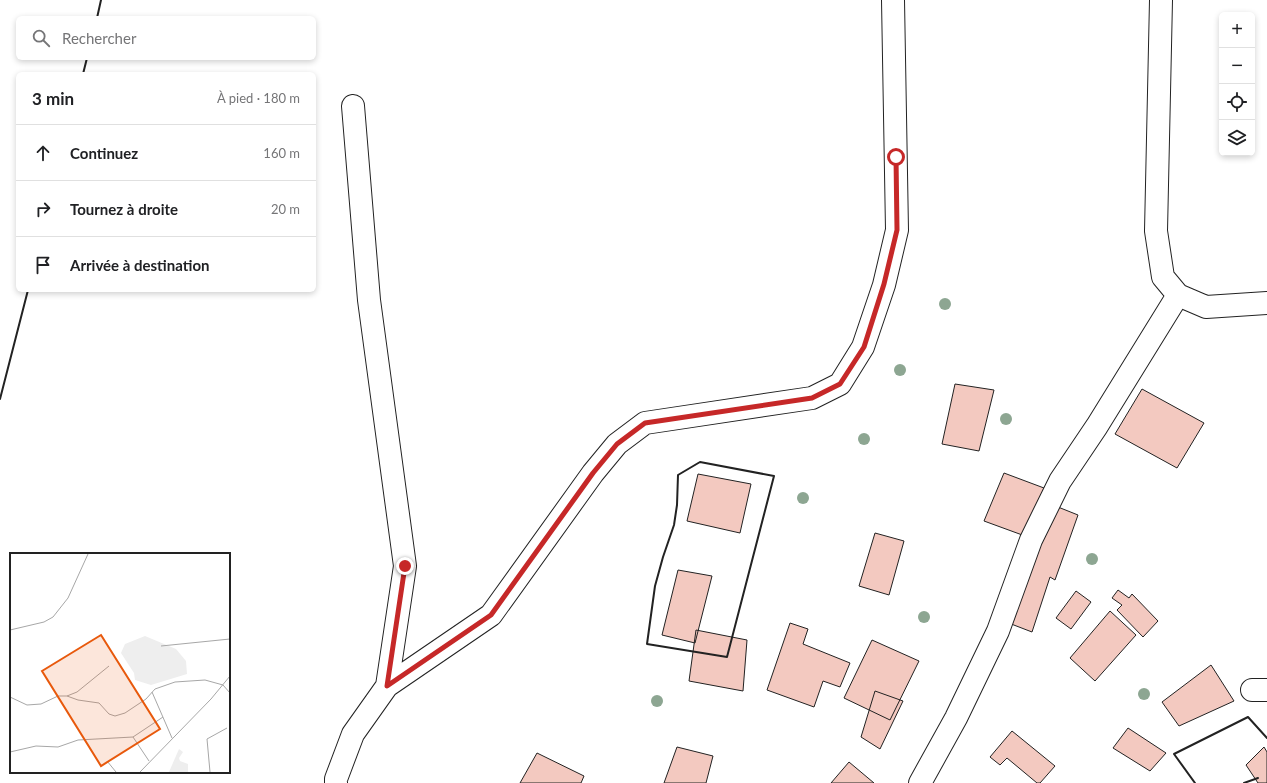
<!DOCTYPE html>
<html lang="fr">
<head>
<meta charset="utf-8">
<style>
	:root { --surface:#fff; --page:#f2f2f2; --text:#202124; --muted:#757577; --line:#e0e0e0 }
	body { margin:0; font-family:Lato,sans-serif; background:var(--page); color:var(--text) }
	.controls { position:absolute; right:12px; top:12px; display:grid; overflow:hidden; border-radius:6px; box-shadow:0 2px 6px #0003 }
	.controls button { width:36px; height:36px; display:grid; place-items:center; padding:0; border:0; border-bottom:1px solid var(--line); background:var(--surface); color:var(--text); font:20px sans-serif }
	.stop { position:absolute; width:12px; height:12px; margin:-9px; border:3px solid #c62828; border-radius:50%; background:#fff }
	.stop.end { background:#c62828; border-color:#fff; box-shadow:0 1px 4px #0008 }
	.list { margin:0; padding:0; list-style:none }
	h2 { display:flex; justify-content:space-between; align-items:center; height:52px; margin:0; padding:0 16px; font-size:17px }
	h2 small { font-size:13px; font-weight:400; color:var(--muted) }
	.list li { display:grid; grid-template-columns:26px 1fr auto; gap:12px; align-items:center; box-sizing:border-box; height:56px; padding:0 16px; border-top:1px solid var(--line) }
	.list b { display:block; font-size:15px; white-space:nowrap }
	.list em { font-size:13px; font-style:normal; color:var(--muted) }
	.icon { flex:none; width:22px; height:22px; fill:none; stroke:currentColor; stroke-width:2; stroke-linecap:round; stroke-linejoin:round }
	.map { position:relative; flex:none; width:1267px; height:783px; overflow:hidden }
	.search { position:absolute; background:var(--surface); box-shadow:0 2px 6px #0003; left:16px; top:16px; width:300px; height:44px; display:flex; align-items:center; gap:10px; box-sizing:border-box; padding:0 14px; border-radius:6px; color:var(--muted); font-size:15px }
	.panel { position:absolute; background:var(--surface); box-shadow:0 2px 6px #0003; left:16px; top:72px; width:300px; height:220px; border-radius:6px }
	.map>svg:first-child { display:block }
	.building { fill:#f3c9c0; stroke:#222 }
	.lines { fill:none; stroke-linecap:round; stroke-linejoin:round }
	.minor-casing { stroke:#222; stroke-width:24 }
	.minor { stroke:#fff; stroke-width:22 }
	.wall { stroke:#222; stroke-width:2 }
	.tree { fill:#8da692 }
	.route { stroke:#c62828; stroke-width:5 }
	.inset-road { fill:none; stroke:#a7a7a7; stroke-width:1 }
	.view { fill:#e8590c; fill-opacity:0.15; stroke:#e8590c; stroke-width:2 }
	.inset-edge { fill:none; stroke:#222; stroke-width:2 }
</style>
</head>
<body>
<div class="map">
<svg width="1267" height="783" viewBox="0 0 1267 783">
	<rect width="100%" height="100%" fill="#fff"/>
	<path class="building" d="M 955,384 L 994,390 L 979,451 L 942,444 Z
		M 1142,389 L 1204,423 L 1177,468 L 1115,434 Z
		M 1004,473 L 1044,488 L 1025,536 L 984,521 Z
		M 698,474 L 751,484 L 740,533 L 687,521 Z
		M 1053,505 L 1078,515 L 1055,580 L 1050,577 L 1032,632 L 1006,622 Z
		M 875,533 L 904,541 L 889,595 L 859,586 Z
		M 678,570 L 712,576 L 695,643 L 662,635 Z
		M 1118,590 L 1129,598 L 1132,594 L 1158,621 L 1143,637 L 1117,610 L 1122,605 L 1112,598 Z
		M 1076,591 L 1091,602 L 1071,629 L 1056,618 Z
		M 1110,611 L 1136,635 L 1095,681 L 1070,658 Z
		M 790,623 L 808,629 L 803,644 L 850,663 L 840,687 L 823,681 L 814,707 L 767,690 Z
		M 696,630 L 747,640 L 743,691 L 689,681 Z
		M 872,640 L 919,661 L 890,720 L 844,698 Z
		M 1211,665 L 1234,701 L 1179,726 L 1162,702 Z
		M 875,691 L 903,701 L 880,749 L 861,737 Z
		M 1128,728 L 1166,753 L 1150,771 L 1113,748 Z
		M 1012,731 L 1055,766 L 1040,783 L 1037,783 L 1007,758 L 1000,765 L 990,757 Z
		M 677,747 L 713,756 L 706,783 L 664,783 Z
		M 1264,747 L 1267,752 L 1267,783 L 1258,783 L 1246,765 Z
		M 537,753 L 584,776 L 581,783 L 520,783 Z
		M 849,762 L 874,783 L 831,783 Z"/>
	<g class="lines">
		<g class="minor-casing">
			<path id="minor" d="M 1161,0 L 1156,231 L 1163,277 L 1178,295 L 1206,307 L 1267,303
				M 353,106 L 369,300 L 405,566 L 387,686
				M 1252,690 L 1267,690
				M 336,783 L 336,779 L 353,734 L 387,686 L 491,615 L 593,473 L 617,444 L 645,423 L 812,398 L 840,384 L 863,347 L 884,285 L 897,230 L 893,0
				M 920,783 L 956,718 L 998,631 L 1031,540 L 1060,481 L 1097,426 L 1178,295"/>
		</g>
		<use href="#minor" class="minor"/>
		<path class="wall" d="M 97,18 L 101,0
			M 83,74 L 87,58
			M 0,399 L 28,290
			M 700,462 L 774,476 L 727,657 L 647,644 L 655,586 L 663,557 L 674,525 L 677,505 L 678,475 Z
			M 1195,783 L 1174,754 L 1248,717 L 1267,738
			M 1244,783 L 1258,778"/>
	</g>
	<g class="tree">
		<circle cx="945" cy="304" r="6"/>
		<circle cx="900" cy="370" r="6"/>
		<circle cx="1006" cy="419" r="6"/>
		<circle cx="864" cy="439" r="6"/>
		<circle cx="803" cy="498" r="6"/>
		<circle cx="1092" cy="559" r="6"/>
		<circle cx="924" cy="617" r="6"/>
		<circle cx="1144" cy="694" r="6"/>
		<circle cx="657" cy="701" r="6"/>
	</g>
	<g class="lines">
		<path class="route" d="M 405,566 L 387,686 L 491,615 L 593,473 L 617,444 L 645,423 L 812,398 L 840,384 L 864,347 L 884,284 L 897,230 L 896,157"/>
	</g>
	<g transform="translate(10 553)">
		<rect width="220" height="220" fill="#fff"/>
		<path d="M 135,83 L 166,96 L 176,108 L 177,121 L 141,132 L 125,127 L 124,120 L 111,100 L 115,91 ZM 169,196 L 173,199 L 169,205 L 170,208 L 178,211 L 178,219 L 159,219 Z" fill="#eee"/>
		<path class="inset-road" d="M 0,77 L 34,69 L 43,64 L 58,45 L 78,1M 151,93 L 220,86M 142,139 L 162,185M 57,143 L 67,139 L 99,113M 0,144 L 17,152 L 31,151 L 48,143 L 57,143 L 68,147 L 89,150 L 99,161 L 105,163 L 115,160 L 136,146 L 145,136 L 165,129 L 195,127 L 213,132 L 220,140M 123,184 L 153,164M 123,184 L 139,208M 0,199 L 26,193 L 48,194 L 68,187 L 123,184M 97,208 L 106,219M 130,219 L 201,146 L 220,123M 200,219 L 197,186 L 217,175"/>
		<path class="view" d="M 91,82 L 150,176 L 91,213 L 32,118 Z"/>
		<rect width="220" height="220" class="inset-edge"/>
	</g>
</svg>
<div class="controls">
<button>+</button>
<button>−</button>
<button><svg class="icon" aria-label="locate" viewBox="0 0 24 24"><circle cx="12" cy="12" r="6"/><path d="M12 2v4M12 18v4M2 12h4M18 12h4"/></svg></button>
<button><svg class="icon" aria-label="layers" viewBox="0 0 24 24"><path d="M12 4l9 5-9 5-9-5zM3 14l9 5 9-5"/></svg></button>
</div>
<div class="stop" style="left:896px;top:157px"></div>
<div class="stop end" style="left:405px;top:566px"></div>
<div class="search"><svg class="icon" aria-label="search" viewBox="0 0 24 24"><circle cx="10" cy="10" r="6"/><path d="M15 15l6 6"/></svg>Rechercher</div>
<section class="panel">
<h2>3 min<small>À pied · 180 m</small></h2>
<ul class="list">
<li><svg class="icon" aria-label="ahead" viewBox="0 0 24 24"><path d="M12 20V5M6 11l6-6 6 6"/></svg><div><b>Continuez</b></div><em>160 m</em></li>
<li><svg class="icon" aria-label="right" viewBox="0 0 24 24"><path d="M7 20v-9h11M14 6l5 5-5 5"/></svg><div><b>Tournez à droite</b></div><em>20 m</em></li>
<li><svg class="icon" aria-label="arrive" viewBox="0 0 24 24"><path d="M6 21V4h12l-3 4 3 4H6"/></svg><div><b>Arrivée à destination</b></div></li>
</ul>
</section>
</div>
</body>
</html>
